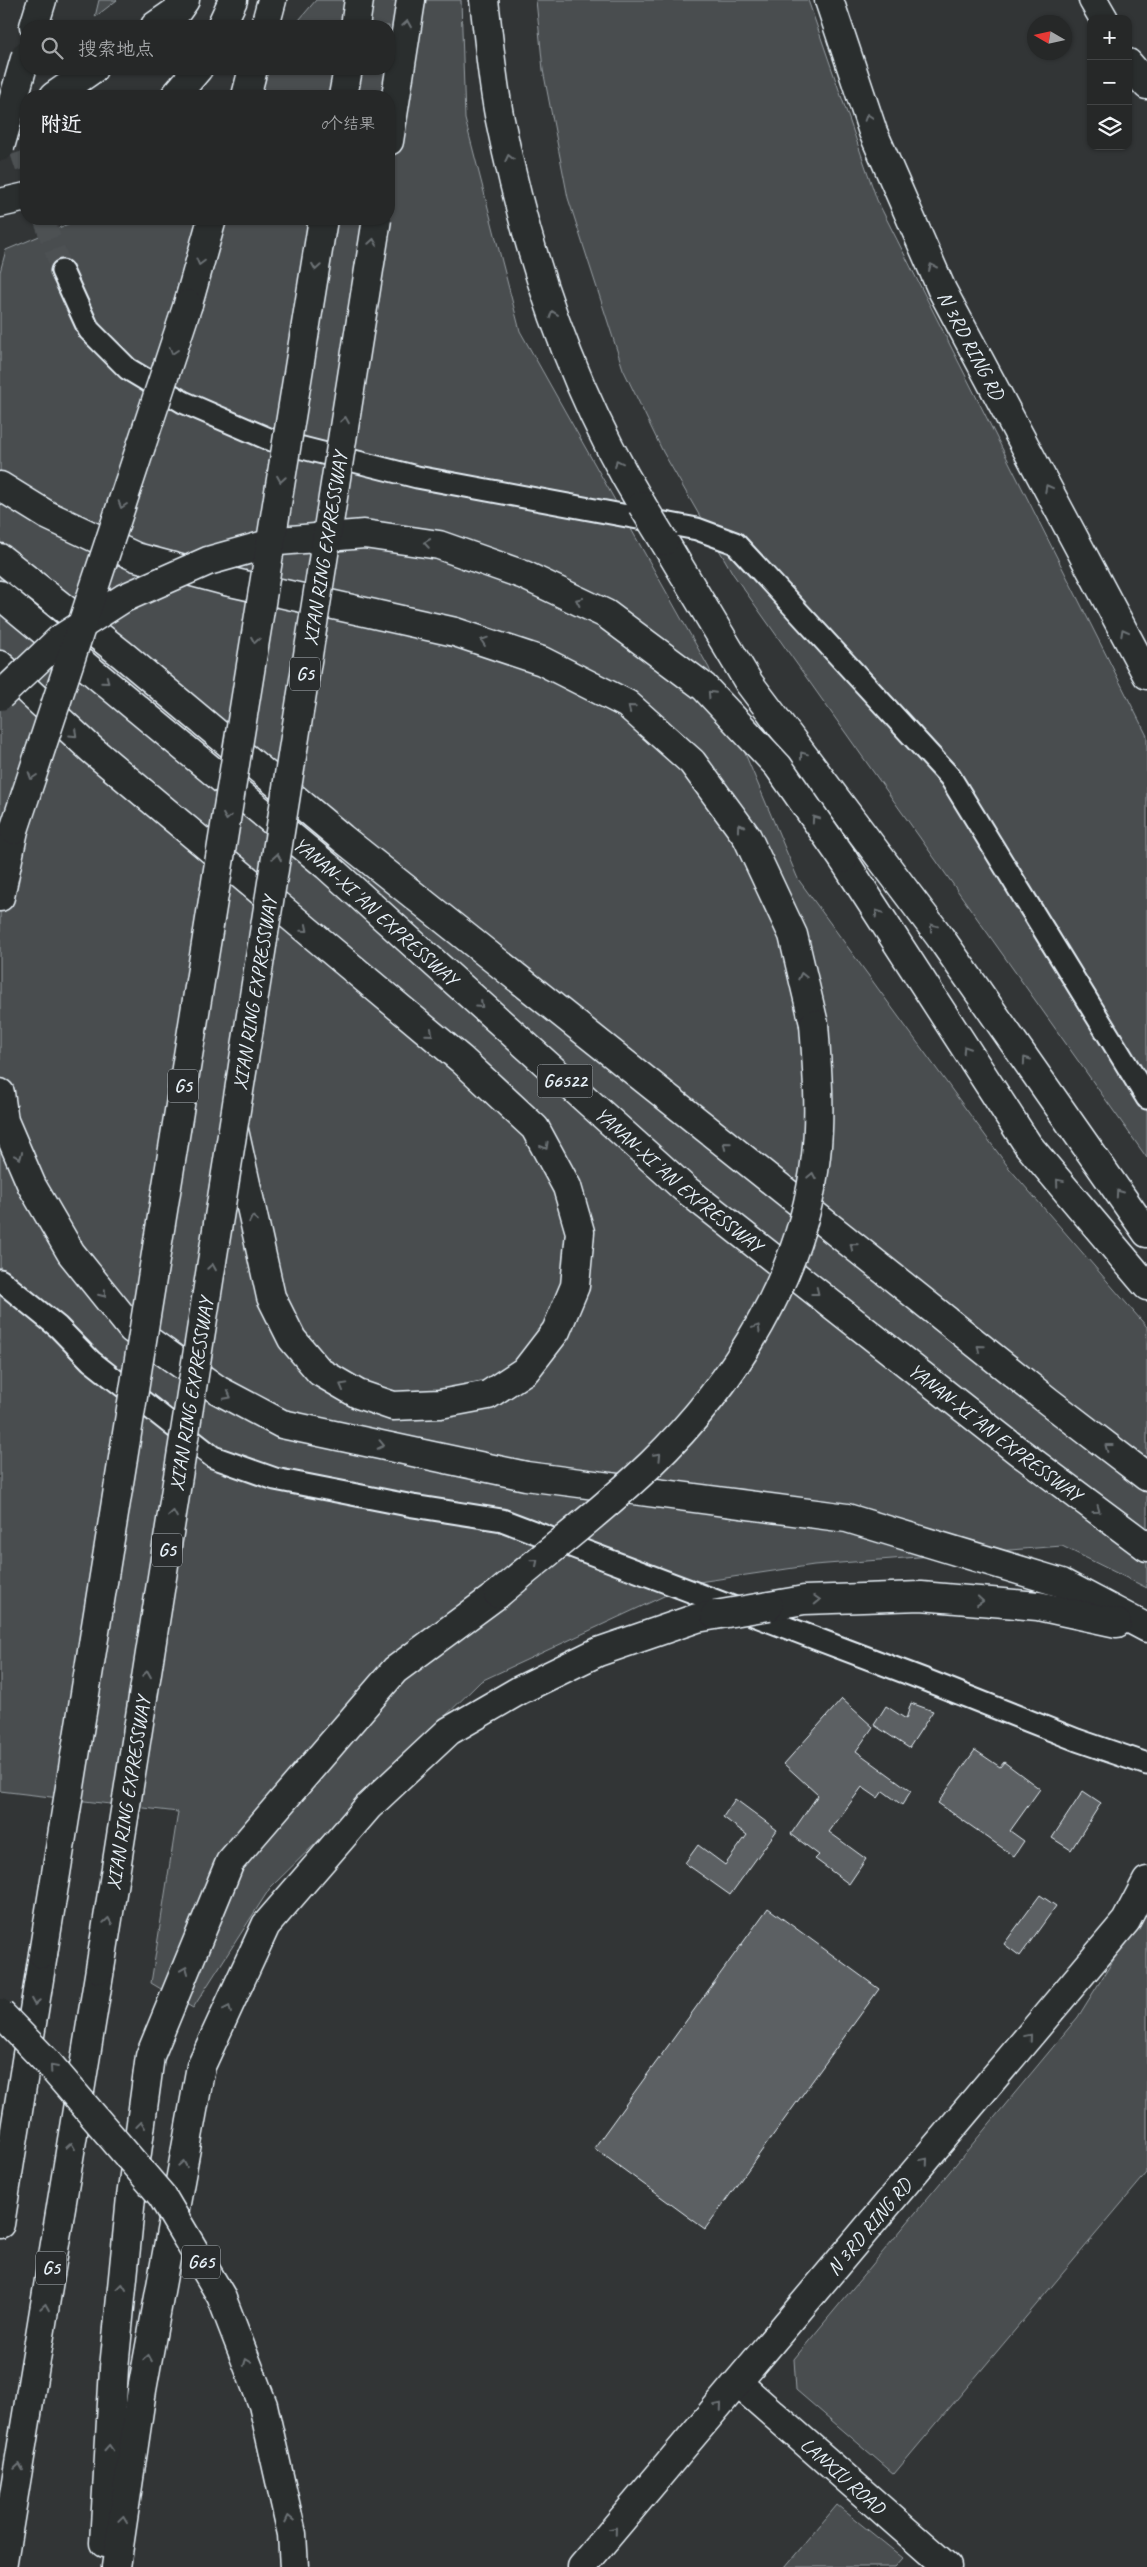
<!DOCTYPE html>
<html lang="zh">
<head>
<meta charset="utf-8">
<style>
	:root { --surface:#262828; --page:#2e3030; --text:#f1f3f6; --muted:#a4a6a8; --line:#424445 }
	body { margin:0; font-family:Caveat,"LXGW WenKai TC",sans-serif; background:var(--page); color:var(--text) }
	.controls { position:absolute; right:15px; top:15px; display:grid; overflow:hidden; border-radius:10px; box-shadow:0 1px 4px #0004 }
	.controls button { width:45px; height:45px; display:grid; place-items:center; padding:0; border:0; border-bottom:1px solid var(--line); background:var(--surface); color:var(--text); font:25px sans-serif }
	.compass { position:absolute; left:1027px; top:15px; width:45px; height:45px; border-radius:50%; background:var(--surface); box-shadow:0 1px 4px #0004; rotate:279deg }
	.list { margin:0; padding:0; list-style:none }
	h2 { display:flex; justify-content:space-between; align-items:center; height:65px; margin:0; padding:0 20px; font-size:21px }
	h2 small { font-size:16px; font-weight:400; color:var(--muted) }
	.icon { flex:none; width:28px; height:28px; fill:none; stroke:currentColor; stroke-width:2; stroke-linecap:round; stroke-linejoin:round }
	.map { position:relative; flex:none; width:1147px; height:2567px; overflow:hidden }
	.search { position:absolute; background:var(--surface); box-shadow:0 1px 4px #0004; left:20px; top:20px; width:375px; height:55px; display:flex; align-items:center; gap:12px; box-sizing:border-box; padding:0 18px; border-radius:20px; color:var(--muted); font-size:19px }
	.panel { position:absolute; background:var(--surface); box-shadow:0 1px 4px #0004; left:20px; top:90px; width:375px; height:135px; border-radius:20px }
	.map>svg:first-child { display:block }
	.green { fill:#494d4f; stroke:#989fa4 }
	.building { fill:#5c6063; stroke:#e8f1f8 }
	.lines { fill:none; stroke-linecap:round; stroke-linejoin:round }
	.street-tunnel { stroke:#4d5153; stroke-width:21; stroke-dasharray:21 11; stroke-linecap:butt }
	.street-casing { stroke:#e8f1f8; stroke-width:25 }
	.secondary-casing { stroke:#e8f1f8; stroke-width:31 }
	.highway-casing { stroke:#e8f1f8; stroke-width:31 }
	.street { stroke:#2a2d2e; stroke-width:21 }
	.secondary { stroke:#2a2d2e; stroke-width:28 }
	.highway { stroke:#2a2d2e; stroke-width:28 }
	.highway-bridge-casing { stroke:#e8f1f8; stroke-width:31; stroke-linecap:butt }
	.highway-bridge { stroke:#2a2d2e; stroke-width:28 }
	.oneway { stroke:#6c7275 }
	.labels { text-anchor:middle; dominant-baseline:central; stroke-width:4; stroke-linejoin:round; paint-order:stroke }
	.shield { fill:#2a2d2e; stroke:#afb6bb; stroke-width:1 }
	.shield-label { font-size:19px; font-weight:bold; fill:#e8f1f8 }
	.street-label { font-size:20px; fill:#e8f1f8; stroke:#2a2d2e }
</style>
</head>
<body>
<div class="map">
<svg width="1147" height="2567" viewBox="0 0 1147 2567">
	<rect width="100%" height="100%" fill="#323536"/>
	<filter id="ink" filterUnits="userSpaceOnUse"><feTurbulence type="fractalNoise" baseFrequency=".02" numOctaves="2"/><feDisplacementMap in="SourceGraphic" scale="10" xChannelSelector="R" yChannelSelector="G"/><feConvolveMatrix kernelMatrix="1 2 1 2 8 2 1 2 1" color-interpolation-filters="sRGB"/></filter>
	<g filter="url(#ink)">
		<path class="green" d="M 99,0 L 117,0 L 95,17 Z
			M 316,0 L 461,0 L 465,119 L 520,331 L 709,668 L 798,879 L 1009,1168 L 1147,1327 L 1147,1588 L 1062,1546 L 814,1565 L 692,1583 L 481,1681 L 270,1888 L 193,2008 L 151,1983 L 178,1812 L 0,1791 L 0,272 L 6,250 L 80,219 L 389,219 L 389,96 L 235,96 L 258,69 L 389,69 L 389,26 L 294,26 Z
			M 536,0 L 808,0 L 877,200 L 1147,736 L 1147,1158 L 733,574 L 663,452 L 623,369 L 568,198 L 543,70 Z
			M 1147,1906 L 1147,2173 L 894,2474 L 796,2390 L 794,2359 L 1078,2017 Z
			M 837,2505 L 903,2558 L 895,2567 L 785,2567 Z"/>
		<path class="building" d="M 842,1699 L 873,1727 L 856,1751 L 911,1791 L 902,1805 L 883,1791 L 878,1798 L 862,1787 L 829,1832 L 866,1859 L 849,1884 L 815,1859 L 819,1855 L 791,1834 L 818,1795 L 784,1764 Z
			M 911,1703 L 933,1711 L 909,1748 L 874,1725 L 886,1706 L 906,1719 Z
			M 975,1750 L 1000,1767 L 1004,1762 L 1040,1789 L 1010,1831 L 1024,1841 L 1014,1856 L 938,1803 Z
			M 1083,1791 L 1101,1803 L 1071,1850 L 1052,1838 Z
			M 735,1799 L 777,1830 L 730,1895 L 685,1863 L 698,1845 L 725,1865 L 747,1835 L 723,1817 Z
			M 1040,1895 L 1056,1906 L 1020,1956 L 1004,1944 Z
			M 768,1908 L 879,1989 L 705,2229 L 594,2148 Z"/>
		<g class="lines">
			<path class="street-tunnel" d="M 0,91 L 26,168
				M 44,219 L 62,271"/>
			<g class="street-casing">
				<path id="street" d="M 62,271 L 89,330 L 128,369 L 183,402 L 271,440 L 417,477 L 697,529 L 735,543 L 950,777 L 1147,1098
					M 0,1280 L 58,1327 L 91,1361 L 213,1457 L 275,1479 L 413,1506 L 502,1520 L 923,1679 L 1077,1740 L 1147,1764"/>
			</g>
			<g class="secondary-casing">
				<g id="secondary">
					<path d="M 1093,0 L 1104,19"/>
					<path d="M 1128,63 L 1147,85"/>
					<path id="s1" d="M 738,2383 L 947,2567"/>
				</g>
			</g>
			<g class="highway-casing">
				<g id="highway">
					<path d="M 484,0 C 489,40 492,81 500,120 C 527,254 571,388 642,505"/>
					<path id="s2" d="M 829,0 L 873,132 L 942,290 L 1147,675"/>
					<path d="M 34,26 L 42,0"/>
					<path d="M 155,26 L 178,10 L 185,0"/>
					<path d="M 221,26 L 233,0"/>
					<path d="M 265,26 L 272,0"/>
					<path d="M 355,26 L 359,0"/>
					<path d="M 54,96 L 93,69"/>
					<path d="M 175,96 L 198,69"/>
					<path d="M 246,96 L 253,69"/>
					<path d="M 343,96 L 348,69"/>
					<path d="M 389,141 L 411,0"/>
					<path d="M 0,203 L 26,197"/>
					<path d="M 188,304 L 212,219"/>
					<path d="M 0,486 L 47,515 L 136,557 L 226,581 L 455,632 L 542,661 L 627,704 L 692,762 L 747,837 L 793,935 L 814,1024"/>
					<path d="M 664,541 L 749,683 L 940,937 L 1147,1233"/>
					<path d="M 0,558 L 123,655 L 342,838 L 1048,1401 L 1147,1477"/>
					<path id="s3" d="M 0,595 L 327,866 L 684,1188 L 1018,1451 L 1147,1547"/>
					<path d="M 0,665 L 91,749 L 462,1060 L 535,1128 L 567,1187 L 580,1232 L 575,1286 L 556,1331 L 526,1370 L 488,1395 L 440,1404 L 393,1406 L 358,1394 L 320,1372 L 292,1339 L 271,1297 L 234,1130"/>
					<path d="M 843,859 L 1028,1145 L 1147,1286"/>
					<path d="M 0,897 L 14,830"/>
					<path d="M 0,1093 L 4,1121 L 32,1186 L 71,1253 L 132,1329 L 218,1390 L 282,1424 L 526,1476 L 847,1518 L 1062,1583 L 1147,1628"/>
					<path d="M 769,1606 L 804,1600 L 921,1596 L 1038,1606 L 1117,1623"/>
					<path d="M 0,2224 L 43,1954"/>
					<path d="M 104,2543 L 114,2368 L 131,2197 L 150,2056 L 230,1862 L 395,1670 L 498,1594"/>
					<path d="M 2,2567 L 100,1969"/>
					<path d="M 116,2567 L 142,2390 L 201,2066 L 266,1925 L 368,1807 L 449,1731 L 520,1690 L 598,1652 L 697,1618 L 715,1615"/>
					<path id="s4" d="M 582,2567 L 1126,1921 L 1147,1881"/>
				</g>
			</g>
			<use href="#street" class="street"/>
			<use href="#secondary" class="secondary"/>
			<use href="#highway" class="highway"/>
			<g class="highway-bridge-casing">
				<g id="highway-bridge">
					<path d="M 0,147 L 26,55"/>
					<path d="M 642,505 L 664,541"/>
					<path d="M 0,696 L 60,639 L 124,598 L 208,561 L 279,541 L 364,534 L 439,545 L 524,575 L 606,614 L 704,687 L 778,766 L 843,859"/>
					<path d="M 14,830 L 188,304"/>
					<path d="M 498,1594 C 549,1551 603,1510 651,1464 C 735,1383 803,1274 816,1156 C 821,1112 817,1067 814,1024"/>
					<path d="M 715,1615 L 769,1606"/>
					<path d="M 43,1954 L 323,219"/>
					<path id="s5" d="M 100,1969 L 377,219"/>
					<path d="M 0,2013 L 49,2064 L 162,2196 L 221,2296 L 263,2405 L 292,2534 L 294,2567"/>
				</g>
			</g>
			<use href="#highway-bridge" class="highway-bridge"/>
		</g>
		<defs><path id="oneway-chevron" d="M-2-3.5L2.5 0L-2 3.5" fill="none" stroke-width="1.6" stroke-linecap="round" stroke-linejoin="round" transform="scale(1.25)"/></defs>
		<g class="oneway">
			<use href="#oneway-chevron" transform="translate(407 24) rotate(-81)"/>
			<use href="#oneway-chevron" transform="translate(868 117) rotate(-108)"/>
			<use href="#oneway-chevron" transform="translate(509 158) rotate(-103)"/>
			<use href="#oneway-chevron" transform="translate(373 242) rotate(-81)"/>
			<use href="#oneway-chevron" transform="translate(200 262) rotate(105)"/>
			<use href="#oneway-chevron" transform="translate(316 267) rotate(99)"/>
			<use href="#oneway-chevron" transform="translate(932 267) rotate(-114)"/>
			<use href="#oneway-chevron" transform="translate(553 314) rotate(-109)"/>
			<use href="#oneway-chevron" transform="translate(173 351) rotate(108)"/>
			<use href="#oneway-chevron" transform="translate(345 420) rotate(-81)"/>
			<use href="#oneway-chevron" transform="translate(618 463) rotate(-116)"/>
			<use href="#oneway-chevron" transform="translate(281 479) rotate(99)"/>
			<use href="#oneway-chevron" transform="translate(1048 488) rotate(-118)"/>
			<use href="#oneway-chevron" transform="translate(122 505) rotate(108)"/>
			<use href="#oneway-chevron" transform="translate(427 543) rotate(-171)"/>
			<use href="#oneway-chevron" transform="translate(579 601) rotate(-155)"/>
			<use href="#oneway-chevron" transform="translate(1124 632) rotate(-118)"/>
			<use href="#oneway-chevron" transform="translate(255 640) rotate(99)"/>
			<use href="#oneway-chevron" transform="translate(484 641) rotate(-161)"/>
			<use href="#oneway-chevron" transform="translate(106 681) rotate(39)"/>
			<use href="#oneway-chevron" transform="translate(711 694) rotate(-133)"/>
			<use href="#oneway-chevron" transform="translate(631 708) rotate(-141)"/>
			<use href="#oneway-chevron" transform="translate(74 734) rotate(43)"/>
			<use href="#oneway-chevron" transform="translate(803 755) rotate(-127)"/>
			<use href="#oneway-chevron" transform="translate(32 776) rotate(108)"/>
			<use href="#oneway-chevron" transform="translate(227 817) rotate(99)"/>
			<use href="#oneway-chevron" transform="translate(815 819) rotate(-125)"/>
			<use href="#oneway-chevron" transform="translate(740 827) rotate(-126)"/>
			<use href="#oneway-chevron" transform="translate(277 857) rotate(-81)"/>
			<use href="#oneway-chevron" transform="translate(878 913) rotate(-123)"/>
			<use href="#oneway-chevron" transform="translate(933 927) rotate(-127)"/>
			<use href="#oneway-chevron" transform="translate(305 929) rotate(40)"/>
			<use href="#oneway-chevron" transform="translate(802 976) rotate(-103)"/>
			<use href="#oneway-chevron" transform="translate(480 1005) rotate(42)"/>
			<use href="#oneway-chevron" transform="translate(430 1033) rotate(40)"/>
			<use href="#oneway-chevron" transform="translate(966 1049) rotate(-123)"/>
			<use href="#oneway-chevron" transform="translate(1026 1060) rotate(-125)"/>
			<use href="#oneway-chevron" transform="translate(726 1145) rotate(-141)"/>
			<use href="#oneway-chevron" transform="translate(545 1146) rotate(61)"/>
			<use href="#oneway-chevron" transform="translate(19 1156) rotate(67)"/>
			<use href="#oneway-chevron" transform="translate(812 1176) rotate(-79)"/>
			<use href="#oneway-chevron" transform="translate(1059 1182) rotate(-130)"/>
			<use href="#oneway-chevron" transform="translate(1119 1193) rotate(-125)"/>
			<use href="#oneway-chevron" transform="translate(253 1219) rotate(-102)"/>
			<use href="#oneway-chevron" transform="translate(853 1246) rotate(-141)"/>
			<use href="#oneway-chevron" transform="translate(212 1267) rotate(-81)"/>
			<use href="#oneway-chevron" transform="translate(816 1292) rotate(38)"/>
			<use href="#oneway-chevron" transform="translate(103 1294) rotate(51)"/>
			<use href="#oneway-chevron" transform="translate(757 1328) rotate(-59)"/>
			<use href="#oneway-chevron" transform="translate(980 1348) rotate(-141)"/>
			<use href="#oneway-chevron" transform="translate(343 1386) rotate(-151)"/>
			<use href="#oneway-chevron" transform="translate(228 1396) rotate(28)"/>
			<use href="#oneway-chevron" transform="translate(381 1445) rotate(12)"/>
			<use href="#oneway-chevron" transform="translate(1108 1447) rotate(-143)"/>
			<use href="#oneway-chevron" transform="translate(658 1456) rotate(-46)"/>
			<use href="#oneway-chevron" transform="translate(1097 1510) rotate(36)"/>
			<use href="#oneway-chevron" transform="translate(173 1514) rotate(-81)"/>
			<use href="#oneway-chevron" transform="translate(535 1562) rotate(-40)"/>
			<use href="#oneway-chevron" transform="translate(817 1600) rotate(-2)"/>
			<use href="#oneway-chevron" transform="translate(980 1601) rotate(5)"/>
			<use href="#oneway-chevron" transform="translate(147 1674) rotate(-81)"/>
			<use href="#oneway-chevron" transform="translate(108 1921) rotate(-81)"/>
			<use href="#oneway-chevron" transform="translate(185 1970) rotate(-68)"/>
			<use href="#oneway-chevron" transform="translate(35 2002) rotate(99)"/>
			<use href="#oneway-chevron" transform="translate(228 2009) rotate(-65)"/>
			<use href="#oneway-chevron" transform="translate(1029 2037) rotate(-50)"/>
			<use href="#oneway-chevron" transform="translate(53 2068) rotate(-131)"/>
			<use href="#oneway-chevron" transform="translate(141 2125) rotate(-83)"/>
			<use href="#oneway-chevron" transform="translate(71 2146) rotate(-81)"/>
			<use href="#oneway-chevron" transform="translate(925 2161) rotate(-50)"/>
			<use href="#oneway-chevron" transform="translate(183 2164) rotate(-80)"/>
			<use href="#oneway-chevron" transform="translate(122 2287) rotate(-84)"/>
			<use href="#oneway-chevron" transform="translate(45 2307) rotate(-81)"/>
			<use href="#oneway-chevron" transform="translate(148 2358) rotate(-80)"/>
			<use href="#oneway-chevron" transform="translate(247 2362) rotate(-111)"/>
			<use href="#oneway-chevron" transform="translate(719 2406) rotate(-50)"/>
			<use href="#oneway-chevron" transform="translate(109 2448) rotate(-87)"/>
			<use href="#oneway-chevron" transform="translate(19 2467) rotate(-81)"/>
			<use href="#oneway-chevron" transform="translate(123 2519) rotate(-82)"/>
			<use href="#oneway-chevron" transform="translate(289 2519) rotate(-103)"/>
			<use href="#oneway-chevron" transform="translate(614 2530) rotate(-50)"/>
		</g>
	</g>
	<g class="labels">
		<g class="shield">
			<rect x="290" y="657.5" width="30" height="33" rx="4"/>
			<rect x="537.5" y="1064.5" width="55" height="33" rx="4"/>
			<rect x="168" y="1069.5" width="30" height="33" rx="4"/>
			<rect x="152" y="1533.5" width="30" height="33" rx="4"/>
			<rect x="182" y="2245.5" width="38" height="33" rx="4"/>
			<rect x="36" y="2251.5" width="30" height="33" rx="4"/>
		</g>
		<g class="shield-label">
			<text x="305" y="674">G5</text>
			<text x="565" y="1081">G6522</text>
			<text x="183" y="1086">G5</text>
			<text x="167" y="1550">G5</text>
			<text x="201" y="2262">G65</text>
			<text x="51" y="2268">G5</text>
		</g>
		<g class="street-label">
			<text stroke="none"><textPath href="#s2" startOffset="374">N 3RD RING RD</textPath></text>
			<text stroke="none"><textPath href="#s5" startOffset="1438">XI'AN RING EXPRESSWAY</textPath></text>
			<text stroke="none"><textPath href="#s3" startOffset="491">YANAN-XI 'AN EXPRESSWAY</textPath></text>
			<text stroke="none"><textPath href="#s5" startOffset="988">XI'AN RING EXPRESSWAY</textPath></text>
			<text stroke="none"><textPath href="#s3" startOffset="896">YANAN-XI 'AN EXPRESSWAY</textPath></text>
			<text stroke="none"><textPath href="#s5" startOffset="582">XI'AN RING EXPRESSWAY</textPath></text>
			<text stroke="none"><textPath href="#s3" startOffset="1301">YANAN-XI 'AN EXPRESSWAY</textPath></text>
			<text stroke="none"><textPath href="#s5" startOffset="178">XI'AN RING EXPRESSWAY</textPath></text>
			<text stroke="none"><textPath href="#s4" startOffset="445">N 3RD RING RD</textPath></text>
			<text stroke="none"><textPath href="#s1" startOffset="140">LANXIU ROAD</textPath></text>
		</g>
	</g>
</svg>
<div class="controls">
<button>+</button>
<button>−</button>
<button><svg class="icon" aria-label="layers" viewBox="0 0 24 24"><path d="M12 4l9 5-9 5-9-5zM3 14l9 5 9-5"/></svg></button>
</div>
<svg class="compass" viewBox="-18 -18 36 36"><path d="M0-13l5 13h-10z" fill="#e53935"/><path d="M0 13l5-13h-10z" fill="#a4a6a8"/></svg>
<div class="search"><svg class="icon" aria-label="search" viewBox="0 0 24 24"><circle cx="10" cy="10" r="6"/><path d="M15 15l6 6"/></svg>搜索地点</div>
<section class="panel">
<h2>附近<small>0个结果</small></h2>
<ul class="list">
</ul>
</section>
</div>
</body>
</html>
